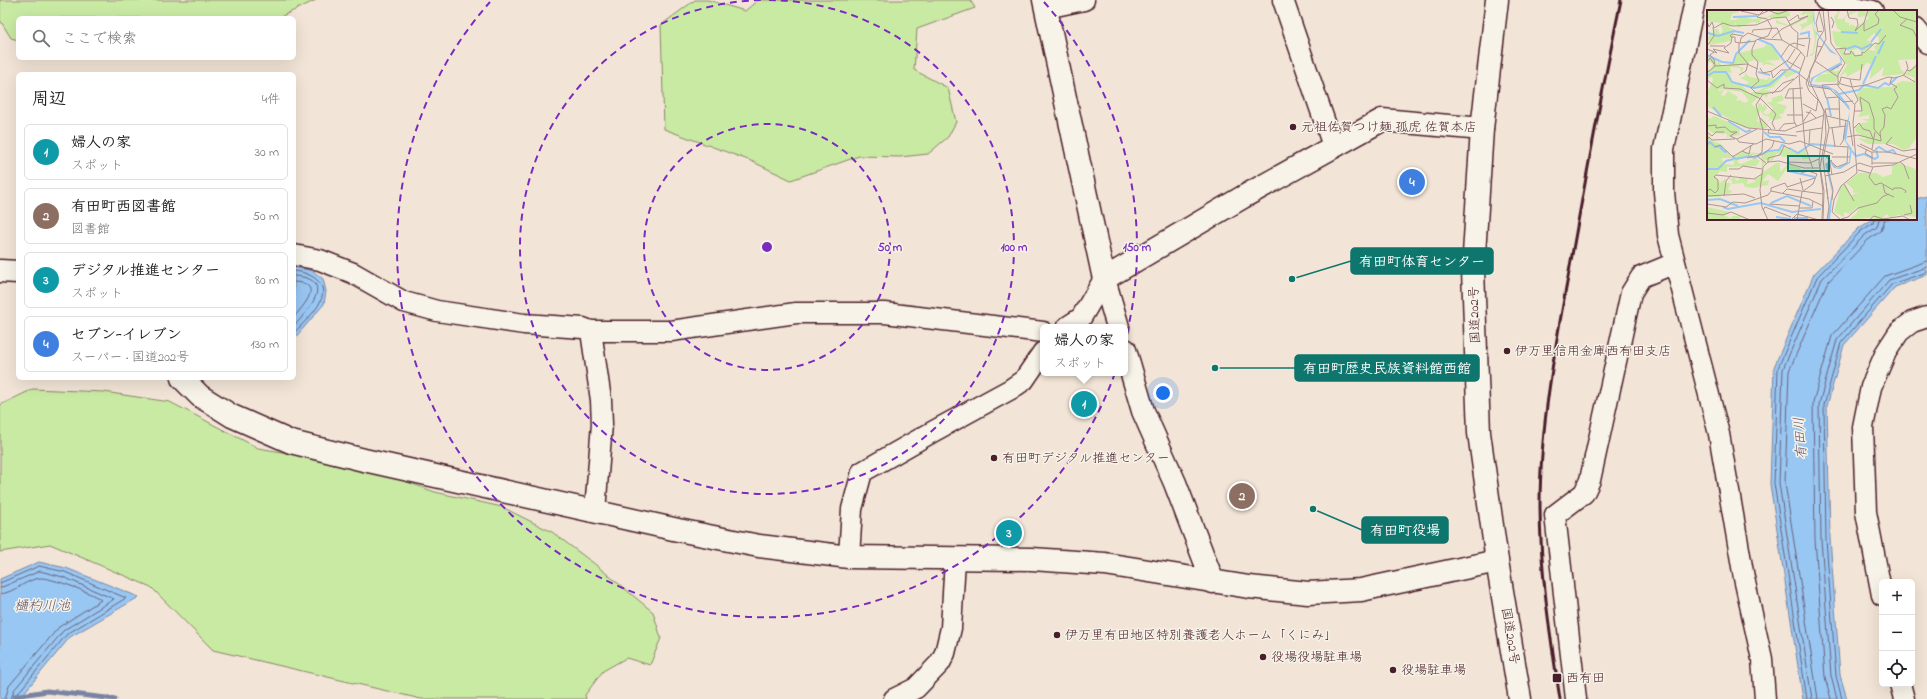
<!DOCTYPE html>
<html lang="ja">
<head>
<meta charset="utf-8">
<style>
	:root { --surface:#fff; --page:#f6f6f6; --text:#202124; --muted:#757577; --line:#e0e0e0; --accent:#b45309 }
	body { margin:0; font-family:"Indie Flower","Klee One",sans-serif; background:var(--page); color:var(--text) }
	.controls { position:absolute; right:12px; bottom:12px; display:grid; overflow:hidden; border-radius:6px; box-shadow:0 4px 16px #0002 }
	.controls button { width:36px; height:36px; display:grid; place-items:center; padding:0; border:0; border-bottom:1px solid var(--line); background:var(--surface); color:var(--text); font:20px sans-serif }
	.you { position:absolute; left:1163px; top:393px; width:14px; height:14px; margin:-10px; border:3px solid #fff; border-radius:50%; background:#1a73e8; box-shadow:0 0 0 6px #1a73e833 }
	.badge { display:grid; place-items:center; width:26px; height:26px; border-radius:50%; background:var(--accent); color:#fff; font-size:13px; font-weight:700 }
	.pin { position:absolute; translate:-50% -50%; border:2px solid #fff; box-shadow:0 1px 4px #0006 }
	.popup { position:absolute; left:1040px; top:324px; width:88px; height:52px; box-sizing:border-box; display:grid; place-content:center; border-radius:6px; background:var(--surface); filter:drop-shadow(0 1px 3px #0005); font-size:13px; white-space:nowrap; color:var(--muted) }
	.popup b { font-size:15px; color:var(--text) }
	.popup::after { content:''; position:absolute; left:50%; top:100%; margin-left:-8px; border:8px solid transparent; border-top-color:var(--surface) }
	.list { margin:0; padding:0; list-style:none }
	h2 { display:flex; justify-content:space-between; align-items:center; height:52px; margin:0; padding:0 16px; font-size:17px }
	h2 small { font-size:13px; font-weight:400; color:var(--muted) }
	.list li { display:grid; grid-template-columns:26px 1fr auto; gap:12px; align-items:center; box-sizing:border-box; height:56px; margin:0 8px 8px; padding:0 8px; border:1px solid var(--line); border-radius:6px }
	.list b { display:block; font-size:15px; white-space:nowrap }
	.list p { margin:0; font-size:13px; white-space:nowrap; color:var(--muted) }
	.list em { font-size:13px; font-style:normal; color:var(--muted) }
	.icon { flex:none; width:22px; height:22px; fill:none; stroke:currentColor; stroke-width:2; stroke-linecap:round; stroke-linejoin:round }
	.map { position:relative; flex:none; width:1927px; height:699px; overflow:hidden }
	.search { position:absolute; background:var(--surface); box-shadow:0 4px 16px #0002; left:16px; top:16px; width:280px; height:44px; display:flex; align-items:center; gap:10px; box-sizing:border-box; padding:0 14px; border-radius:6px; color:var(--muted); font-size:15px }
	.panel { position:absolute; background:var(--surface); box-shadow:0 4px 16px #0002; left:16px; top:72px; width:280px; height:308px; border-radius:6px }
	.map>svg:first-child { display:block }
	.green { fill:#c8eaa3; stroke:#898467 }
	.water { fill:#98c7f3; stroke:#7984a3 }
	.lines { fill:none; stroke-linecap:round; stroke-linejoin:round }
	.shore { stroke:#69627b; stroke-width:1 }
	.stream { stroke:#7984a3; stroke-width:5 }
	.street-casing { stroke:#4a1f2b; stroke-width:23 }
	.secondary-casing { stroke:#4a1f2b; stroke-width:25 }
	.highway-casing { stroke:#4a1f2b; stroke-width:25 }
	.street { stroke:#f7f3e8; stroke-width:20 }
	.secondary { stroke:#f7f3e8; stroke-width:22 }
	.highway { stroke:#f7f3e8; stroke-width:22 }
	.rail { stroke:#4a1f2b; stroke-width:3 }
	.ring { fill:none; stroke:#7b2cbf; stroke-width:2; stroke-dasharray:7 5 }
	.poi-dot { fill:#4a1f2b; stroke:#f7f3e8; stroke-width:1.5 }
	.labels { text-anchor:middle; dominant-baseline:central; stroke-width:3; stroke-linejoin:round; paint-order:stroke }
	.poi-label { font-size:13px; fill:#4a1f2b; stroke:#f7f3e8; text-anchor:start }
	.street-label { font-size:13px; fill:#4a1f2b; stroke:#f7f3e8 }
	.water-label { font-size:14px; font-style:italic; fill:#615167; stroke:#f7f3e8 }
	.inset-river { fill:none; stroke:#98c7f3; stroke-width:2 }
	.inset-road { fill:none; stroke:#af9692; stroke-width:1 }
	.view { fill:#0f766e; fill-opacity:0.15; stroke:#0f766e; stroke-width:2 }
	.inset-edge { fill:none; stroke:#4a1f2b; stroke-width:2 }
	.centre { fill:#7b2cbf; stroke:#f7f3e8; stroke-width:2 }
	.ring-label { font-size:12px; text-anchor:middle; font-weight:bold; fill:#7b2cbf; stroke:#f7f3e8; stroke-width:3; stroke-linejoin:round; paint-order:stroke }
	.leader { fill:none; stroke:#0f766e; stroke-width:1.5 }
	.callout-dot { fill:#0f766e; stroke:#f7f3e8; stroke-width:1.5 }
	.callout { fill:#0f766e; stroke:#0f766e; stroke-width:1.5 }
	.callout-label { font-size:14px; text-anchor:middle; font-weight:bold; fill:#fff }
</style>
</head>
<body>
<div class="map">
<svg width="1927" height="699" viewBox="0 0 1927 699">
	<rect width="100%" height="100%" fill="#f2e5d7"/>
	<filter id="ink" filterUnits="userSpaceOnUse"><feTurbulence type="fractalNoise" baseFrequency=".025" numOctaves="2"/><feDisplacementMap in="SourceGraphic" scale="8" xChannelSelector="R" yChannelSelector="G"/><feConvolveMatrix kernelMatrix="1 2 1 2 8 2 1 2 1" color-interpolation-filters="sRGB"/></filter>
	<g filter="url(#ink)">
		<path class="green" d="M 0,0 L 316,0 L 278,18 L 18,18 L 18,40 L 11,38 L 0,20 Z
			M 695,0 L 708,0 L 745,11 L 758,0 L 970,0 L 975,8 L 917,29 L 914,70 L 948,88 L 956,122 L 948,137 L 928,154 L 900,157 L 859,156 L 791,180 L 751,161 L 664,129 L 661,25 Z
			M 33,389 L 104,392 L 170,402 L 258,448 L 360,465 L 435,492 L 502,507 L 552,532 L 596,565 L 653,612 L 661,638 L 650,665 L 626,658 L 603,671 L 585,695 L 586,699 L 421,699 L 213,650 L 151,587 L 50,544 L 0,552 L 0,405 Z"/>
		<path class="water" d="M 1927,196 L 1927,275 L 1895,287 L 1844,345 L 1827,406 L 1830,538 L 1840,675 L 1847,699 L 1803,699 L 1770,484 L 1774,367 L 1814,274 L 1859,228 L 1873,219 L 1916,219 L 1916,199 Z
			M 294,267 L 313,271 L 323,279 L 326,291 L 324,304 L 294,339 Z
			M 39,562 L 66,568 L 139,597 L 70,637 L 19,699 L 0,699 L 0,579 Z"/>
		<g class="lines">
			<path class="shore" d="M 294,271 C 310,272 330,283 320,302 C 315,313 302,324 294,333
				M 294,276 C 337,278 309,310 294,326
				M 294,282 C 325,283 304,305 294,317
				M 0,583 L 39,566 L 65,572 L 126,598 L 67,634 L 18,693 L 16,699
				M 0,588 L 40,571 L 63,577 L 114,599 L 64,630 L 14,690 L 11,699
				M 0,594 C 14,593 27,579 40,578 C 50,577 95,594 101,600 L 59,627 L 9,686 L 5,699
				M 1807,699 L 1774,483 L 1778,368 L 1817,277 L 1861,231 L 1873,223 L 1874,219
				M 1812,699 L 1779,483 L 1783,369 L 1822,279 L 1865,235 L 1877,227 L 1879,219
				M 1818,699 L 1785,483 L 1789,371 L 1827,283 L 1868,240 L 1881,231 L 1885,219
				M 1831,699 L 1825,677 L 1815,539 L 1813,402 L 1832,336 L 1885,276 L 1927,261
				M 1837,699 L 1831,676 L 1821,539 L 1819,404 L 1837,340 L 1889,280 L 1927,267
				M 1842,699 L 1836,676 L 1826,539 L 1824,405 L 1841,343 L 1892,284 L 1927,272"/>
			<path class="stream" d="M 15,696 L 47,691 L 115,699"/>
			<g class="street-casing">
				<path id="street" d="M 1283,0 L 1333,146
					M 1695,0 L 1664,149 L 1664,192 L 1668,235 L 1719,434 L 1744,578 L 1762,659 L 1765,699
					M 1825,0 L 1873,11
					M 1046,8 L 1084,0
					M 1916,29 L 1927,43
					M 294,255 L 320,260 L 353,273 L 404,302 L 437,311 L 524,324 L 583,328 L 591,331 L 671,331 L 796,313 L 885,313 L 1043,332
					M 1067,327 L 1081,318 L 1104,279
					M 591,331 L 601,400 L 602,424 L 595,511
					M 849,557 L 852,509 L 862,472 L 934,431 L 1011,389 L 1024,380 L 1043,352
					M 1882,595 L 1866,512 L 1863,427 L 1871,387 L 1886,352 L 1899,332 L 1912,322 L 1927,317
					M 1900,684 L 1904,699
					M 894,699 L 916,688 L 940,663 L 945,653 L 951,628 L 955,559
					M 1576,699 L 1555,515 L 1584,493 L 1590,480 L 1631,293 L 1641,277 L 1675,263"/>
			</g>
			<g class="secondary-casing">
				<path id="secondary" d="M 1044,0 L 1104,279 L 1118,327
					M 0,271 L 18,272
					M 1104,279 L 1243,197 L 1382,120 L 1482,129
					M 1125,350 L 1143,411 L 1175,483 L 1213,582
					M 182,378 L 200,396 L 232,416 L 291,442 L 364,460 L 678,530 L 759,546 L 849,557 L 1032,559 L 1105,564 L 1249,587 L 1308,593 L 1361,590 L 1497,561"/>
			</g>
			<g class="highway-casing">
				<path id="highway" d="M 1497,0 L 1482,129 L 1473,270 L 1479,433 L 1497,561 L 1520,699"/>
			</g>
			<use href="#street" class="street"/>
			<use href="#secondary" class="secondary"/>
			<use href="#highway" class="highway"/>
			<path class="rail" d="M 1560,699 C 1550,635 1540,570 1540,505 C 1540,429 1555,347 1569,272 C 1585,181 1602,91 1621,0"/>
		</g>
	</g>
	<g class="ring">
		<circle cx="767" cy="247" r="123"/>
		<path d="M769 0A247 247 0 1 1 765 0"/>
		<path d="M1044 2A370 370 0 1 1 490 2"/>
	</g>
	<g class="poi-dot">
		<circle cx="1293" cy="127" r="4"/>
		<circle cx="1507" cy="351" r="4"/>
		<circle cx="994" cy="458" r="4"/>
		<circle cx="1057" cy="635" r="4"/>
		<circle cx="1263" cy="657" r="4"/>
		<circle cx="1393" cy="670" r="4"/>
		<rect x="1552" y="673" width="10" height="10" rx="2"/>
	</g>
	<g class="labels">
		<g class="poi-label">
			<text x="1301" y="127">元祖佐賀つけ麺 孤虎 佐賀本店</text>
			<text x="1515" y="351">伊万里信用金庫西有田支店</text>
			<text x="1002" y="458">有田町デジタル推進センター</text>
			<text x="1065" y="635">伊万里有田地区特別養護老人ホーム「くにみ」</text>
			<text x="1271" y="657">役場役場駐車場</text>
			<text x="1401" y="670">役場駐車場</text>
			<text x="1566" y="678">西有田</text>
		</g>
		<g class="street-label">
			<text transform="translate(1475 315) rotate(-92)">国道202号</text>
			<text transform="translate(1510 636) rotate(81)">国道202号</text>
		</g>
		<g class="water-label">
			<text transform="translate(1801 438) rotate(-94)">有田川</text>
			<text x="42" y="606">樋杓川池</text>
		</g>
	</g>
	<g transform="translate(1707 10)">
		<rect width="210" height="210" fill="#f2e5d7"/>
		<path d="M 0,0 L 31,0 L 32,2 L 25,4 L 23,10 L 29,10 L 33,6 L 46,9 L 60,7 L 72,0 L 82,0 L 83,6 L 70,9 L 63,7 L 55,9 L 52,13 L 45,12 L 31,18 L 28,12 L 28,15 L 21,17 L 29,20 L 23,31 L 2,35 L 3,32 L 6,33 L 0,29 L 3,25 L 1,23 L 1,21 L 5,24 L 7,19 L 11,19 L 13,25 L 16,21 L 13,13 L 0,11 ZM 93,0 L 107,0 L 106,15 L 110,25 L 107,43 L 105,46 L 102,46 L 106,42 L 108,30 L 105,13 L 94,20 L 95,16 L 92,15 L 100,12 L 100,8 L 85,16 L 77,15 L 69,13 L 69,10 L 81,15 L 103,4 L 93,5 L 96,2 ZM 144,0 L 210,0 L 210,49 L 191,50 L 194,60 L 199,63 L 210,53 L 210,127 L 202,138 L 197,140 L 186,134 L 161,134 L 150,128 L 161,129 L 149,122 L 148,117 L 155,113 L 163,112 L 154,109 L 162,109 L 162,105 L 151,107 L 155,100 L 149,85 L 156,78 L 184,77 L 195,71 L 206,72 L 208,68 L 197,64 L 175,66 L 177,57 L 163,69 L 165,54 L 159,53 L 156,58 L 140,67 L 139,62 L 132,67 L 140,55 L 132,41 L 133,37 L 129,36 L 127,31 L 125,21 L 135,22 L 130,18 L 127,7 L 131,3 L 129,1 L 133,1 L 130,9 L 136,9 ZM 151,1 L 151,7 L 161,6 L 162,8 L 149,17 L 144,14 L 142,17 L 142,13 L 138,12 L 138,7 ZM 167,23 L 172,28 L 171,33 L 167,37 L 169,41 L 161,40 L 157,44 L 148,45 L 147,41 L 139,44 L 136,42 L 139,37 L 142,38 L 140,40 L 142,42 L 151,38 L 155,43 L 167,34 L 160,30 ZM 59,34 L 67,37 L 73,50 L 57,51 L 63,52 L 69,56 L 59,54 L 56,56 L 56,53 L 47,50 L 31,56 L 37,58 L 34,63 L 33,58 L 23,57 L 25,63 L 16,62 L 23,64 L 25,72 L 34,74 L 42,83 L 52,81 L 60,75 L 46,78 L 44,75 L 43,79 L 38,75 L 42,72 L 33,68 L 38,66 L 38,63 L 43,67 L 60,70 L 62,67 L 64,68 L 60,73 L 65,68 L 67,69 L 62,76 L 78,62 L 87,60 L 91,62 L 79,68 L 77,65 L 66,77 L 56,80 L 66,81 L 61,83 L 60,88 L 55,84 L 44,94 L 51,100 L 51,94 L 54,93 L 56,98 L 57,93 L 60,98 L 56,103 L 61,105 L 66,98 L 60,92 L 65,92 L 65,88 L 75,85 L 77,90 L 69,93 L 80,96 L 76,104 L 72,104 L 75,108 L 68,110 L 64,109 L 61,112 L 63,107 L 56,105 L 53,100 L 50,111 L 52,112 L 53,107 L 55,108 L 61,114 L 60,118 L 38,118 L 0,96 L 0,87 L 3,90 L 0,83 L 6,70 L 5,67 L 0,69 L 0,60 L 4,59 L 6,53 L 2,52 L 0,57 L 0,46 L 9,49 L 10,56 L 11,50 L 14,55 L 21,55 L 26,53 L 31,43 L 58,37 ZM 12,79 L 35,82 L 42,91 L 37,93 L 33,90 L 29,91 L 31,87 L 21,81 L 17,86 L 14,85 L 17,80 L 11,81 ZM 128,57 L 127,62 L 133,60 L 129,72 L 107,72 L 112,65 L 124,63 L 115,62 ZM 0,106 L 3,109 L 7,106 L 21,112 L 32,119 L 33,125 L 20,127 L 20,124 L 6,123 L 0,119 ZM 0,122 L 5,130 L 19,137 L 13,136 L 17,143 L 21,142 L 25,148 L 15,148 L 16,154 L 27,155 L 26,147 L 34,142 L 53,143 L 31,150 L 31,153 L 34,154 L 49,148 L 53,151 L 49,156 L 20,157 L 20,162 L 13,161 L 8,166 L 13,173 L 19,168 L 18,173 L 24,173 L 21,179 L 26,182 L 11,187 L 0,187 ZM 78,138 L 90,143 L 98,138 L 101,149 L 95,149 L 95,146 L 76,147 L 70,143 L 65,151 L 59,150 L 55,158 L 54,146 L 61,140 L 67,142 ZM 69,153 L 73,153 L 73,162 L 81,154 L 93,158 L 95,163 L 80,158 L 71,171 L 61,164 L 55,172 L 62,170 L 61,175 L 47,178 L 38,177 L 36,173 L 25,174 L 25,170 L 21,169 L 27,168 L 31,171 L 33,167 L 41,169 L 40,174 L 48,172 L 47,169 L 53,167 L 55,159 L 58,161 ZM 191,153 L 207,158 L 210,162 L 210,207 L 191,205 L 183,208 L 180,204 L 176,207 L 182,210 L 163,210 L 169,207 L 142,210 L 150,203 L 151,196 L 143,204 L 137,202 L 137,207 L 127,202 L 134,176 L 139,175 L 144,186 L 151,182 L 146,183 L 146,179 L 139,173 L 152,163 L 169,163 L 176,167 L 185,164 L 185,156 ZM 0,197 L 23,202 L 17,205 L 23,208 L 26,208 L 24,206 L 34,206 L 32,210 L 0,210 Z" fill="#c8eaa3" fill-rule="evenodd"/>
		<path d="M 107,0 L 108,20 L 123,39 L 134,48 L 135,52 L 131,58 L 119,61 L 107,68 L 104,74 L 121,76 L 130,81 L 142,96 L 143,101 L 139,131 L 145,139 L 143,153 L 133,159 L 127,158 L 123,152 L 120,155 L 126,181 L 123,210 L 121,210 L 121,202 L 125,182 L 118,154 L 123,150 L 130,158 L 142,152 L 143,140 L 136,127 L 143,101 L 126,80 L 103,75 L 104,68 L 134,52 L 132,46 L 123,42 L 109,23 L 106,9 Z" fill="#98c7f3"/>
		<path class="inset-river" d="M 26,7 L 50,6M 134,22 L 151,23M 1,23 L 11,26 L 27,21 L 37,23M 93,24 L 102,22 L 102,27M 51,29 L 65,35 L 83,59 L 92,63M 164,32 L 174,19M 139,39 L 148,36 L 155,39 L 165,34M 171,44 L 177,31M 0,45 L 15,52 L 26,53 L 29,44 L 43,30M 51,62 L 63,65M 0,66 L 7,62 L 19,62 L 25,72 L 47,78 L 62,75 L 79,61M 156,74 L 169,46M 132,84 L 152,80 L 157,75 L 171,78 L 178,73 L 182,75 L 190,67M 120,88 L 124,106M 6,97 L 14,106M 21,111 L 39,122 L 44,120M 57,122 L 63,127 L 73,127 L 78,132M 0,135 L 3,132 L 8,137 L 12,136 L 18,142 L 20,141M 82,138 L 91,143 L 104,134 L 128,136M 145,141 L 149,146 L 157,144 L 168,149 L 171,147 L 169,139 L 172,137 L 180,142 L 186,140 L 189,144M 25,146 L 29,149 L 43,146 L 47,148 L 61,141 L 72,140 L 75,135 L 78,136M 0,159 L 11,159 L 19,151 L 27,149M 81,161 L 108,167M 0,190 L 13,189 L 31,196M 64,193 L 80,186 L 104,196M 16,197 L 21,199 L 54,193 L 85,202 L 114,199M 69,207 L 84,209M 87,208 L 101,208"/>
		<path class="inset-road" d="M 57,0 L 50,7 L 60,9 L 65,18 L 61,26 L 49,30 L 45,39 L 45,45 L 51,52 L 49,64 L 52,71 L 44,78 L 49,83 L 56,84 L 49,95 L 56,120 L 55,142 L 50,146 L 60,154M 112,0 L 117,20 L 111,30 L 108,50 L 99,73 L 102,81 L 113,92 L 117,101 L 112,152 L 116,182 L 115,210M 121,0 L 124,33 L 138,53 L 131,65 L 131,76 L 148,95 L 146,113 L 150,163 L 134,176 L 127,190 L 125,202 L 134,210M 140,0 L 142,8 L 150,9 L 151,15 L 148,21 L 157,13 L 157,21 L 171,14 L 172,9 L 168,4 L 172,0M 186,0 L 193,7 L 210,12M 34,1 L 52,5 L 63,0M 63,1 L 71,4 L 82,0M 112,2 L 109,13 L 111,22 L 115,21M 124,7 L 127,12 L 125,18M 200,9 L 193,15 L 206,20 L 210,28M 0,11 L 2,17 L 5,12 L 7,18 L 16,13 L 25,16 L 49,15 L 66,8 L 79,7 L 85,18 L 91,23 L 90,39M 157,13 L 161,0M 45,23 L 46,20 L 70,18 L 75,30M 25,27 L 23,26 L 25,24 L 36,26M 65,28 L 75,19 L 101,6 L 92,9 L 91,5 L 82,11M 91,29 L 103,28 L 100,47M 32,33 L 32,43 L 42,55 L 51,59M 33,33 L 49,31M 82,35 L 87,33 L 98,36M 0,36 L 7,26 L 6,17M 3,36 L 18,36M 110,36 L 115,37 L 110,46M 0,39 L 10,43 L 6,39 L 22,43 L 17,38 L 24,33 L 25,27 L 28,27 L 28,32 L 33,33 L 34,28 L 41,23 L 58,29 L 75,30 L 92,40 L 98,47 L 92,64 L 101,71 L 102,76 L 123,79 L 136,92 L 146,91M 129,39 L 139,38 L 137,44 L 143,44 L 144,41 L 148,46 L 155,45 L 155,42 L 157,43 L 168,33 L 172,34 L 179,25M 74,47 L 82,35M 80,51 L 94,59M 108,51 L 131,67M 0,52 L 3,48 L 7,54M 8,56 L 41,54M 53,58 L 56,63 L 65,61 L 81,50 L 88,39M 200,60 L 203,61 L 210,55M 64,61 L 66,68 L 74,60 L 82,60 L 94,42M 123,61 L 135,54M 0,63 L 8,56 L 7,50 L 3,45 L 7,42M 92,64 L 98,136 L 106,159M 32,65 L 39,61 L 41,53M 196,65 L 208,72M 0,70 L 10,78 L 17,74 L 17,78 L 33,79 L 54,89 L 69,104 L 65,113 L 68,119M 131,71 L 134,74 L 145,77 L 151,90 L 148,94M 133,72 L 134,67 L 143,69M 145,77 L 159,75 L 181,67 L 188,68 L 197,65 L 201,58 L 199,51M 145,77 L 143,69 L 153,70 L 155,54M 86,79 L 87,111 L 90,117M 56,84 L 74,81 L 91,66M 65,84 L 76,73 L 87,69M 131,87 L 119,88 L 115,75 L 133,74M 132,87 L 133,117M 95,88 L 78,88 L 82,79 L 96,78M 96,94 L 109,101 L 111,90M 118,99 L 122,118 L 116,149 L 122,197 L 120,210M 118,99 L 132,99M 0,101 L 41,118 L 78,121 L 117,105M 147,101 L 155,101 L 153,87 L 162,93 L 167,109 L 167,119 L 173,126M 99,102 L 104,103 L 109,108M 80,105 L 96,105M 120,106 L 141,111M 52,107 L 64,119M 142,111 L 146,136M 96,112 L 104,100M 0,116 L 9,115 L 9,118 L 18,117 L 24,122 L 30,122 L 23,126M 122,118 L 139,116M 125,118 L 128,136M 147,118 L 152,113 L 156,119 L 163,121 L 166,129M 62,119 L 61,123 L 90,126M 72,120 L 77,114 L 88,113M 0,122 L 5,126 L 9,122 L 17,122M 89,122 L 115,118M 23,126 L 30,129 L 50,119M 140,127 L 151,125 L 174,131 L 173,122 L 177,117 L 178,105 L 175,99 L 180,97 L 184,99 L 191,87 L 187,79 L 190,77 L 183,73 L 185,67M 185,127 L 179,134 L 196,141 L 210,139M 30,129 L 32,132 L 49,134 L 59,129 L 82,134 L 93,131 L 126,144M 0,130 L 2,127 L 5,130 L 28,129M 102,134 L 103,120M 153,134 L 168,141M 133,135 L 136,131 L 139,110M 150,135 L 164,142 L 181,142 L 210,149M 8,137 L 13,135 L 25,146M 160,139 L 158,143 L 165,148M 165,139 L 168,122M 35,141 L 42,144 L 44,135M 117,145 L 130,157 L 140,153 L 141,137 L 127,136M 25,147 L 47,134M 125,147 L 143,147M 40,148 L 56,144 L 65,137 L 67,131M 125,150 L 120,155 L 126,180 L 125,190M 81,152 L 103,153 L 112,149M 193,152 L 197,155 L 202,169M 61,153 L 61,148 L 73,145 L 77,136 L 83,139M 123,153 L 125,165M 165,153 L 190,153M 165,155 L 165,142M 166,157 L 162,167 L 168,175 L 174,173 L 186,180 L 187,178 L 194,178 L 199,181 L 198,183M 22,159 L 32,159 L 36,156 L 55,159M 151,160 L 163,163M 94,163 L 101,161 L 110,164M 118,166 L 137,162 L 152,153 L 165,157 L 186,155 L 210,144M 93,168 L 96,180M 119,173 L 121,189M 137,174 L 147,191M 176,175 L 178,183 L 187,187M 0,181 L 3,179 L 8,183 L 11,180 L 11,170 L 7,167 L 9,165 L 47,169 L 55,164M 64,181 L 64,178 L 78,173 L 80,177 L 108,168M 76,183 L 80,179 L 116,184M 0,186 L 37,184 L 48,188M 17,186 L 19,171 L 24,165M 0,194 L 19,197 L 26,192 L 38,193 L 61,185 L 64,181 L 102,189 L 116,196M 62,194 L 92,196M 92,198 L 105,198 L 106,191M 56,200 L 58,197 L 84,207M 0,203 L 16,205 L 24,202 L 43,210M 197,205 L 205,203 L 203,195M 134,209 L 141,207 L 151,198 L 170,193 L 175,187 L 182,184M 61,210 L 55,197 L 53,180 L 56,157 L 61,152 L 72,151 L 97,158 L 112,158M 84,210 L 90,204 L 112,210M 90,210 L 95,182 L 106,174 L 110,164M 116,210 L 117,181 L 113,157 L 119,125 L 118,103 L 102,70 L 103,61 L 119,29 L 116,0M 162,210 L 167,206 L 176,209 L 196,206 L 203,210"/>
		<path class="view" d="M 81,146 L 122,146 L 122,161 L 81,161 Z"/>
		<rect width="210" height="210" class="inset-edge"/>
	</g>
	<circle cx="767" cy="247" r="6" class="centre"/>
	<g class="ring-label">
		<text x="890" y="251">50 m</text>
		<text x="1014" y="251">100 m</text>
		<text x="1137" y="251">150 m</text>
	</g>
	<path class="leader" d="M1292 279L1351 261M1215 368L1295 368M1313 509L1362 530"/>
	<g class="callout-dot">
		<circle cx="1292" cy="279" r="4"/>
		<circle cx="1215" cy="368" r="4"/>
		<circle cx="1313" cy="509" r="4"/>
	</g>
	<g class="callout">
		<rect x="1351" y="248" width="142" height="26" rx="4"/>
		<rect x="1295" y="355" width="184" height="26" rx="4"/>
		<rect x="1362" y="517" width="86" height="26" rx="4"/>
	</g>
	<g class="callout-label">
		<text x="1422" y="266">有田町体育センター</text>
		<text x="1387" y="373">有田町歴史民族資料館西館</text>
		<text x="1405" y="535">有田町役場</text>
	</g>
</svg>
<div class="controls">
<button>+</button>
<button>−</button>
<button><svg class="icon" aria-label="locate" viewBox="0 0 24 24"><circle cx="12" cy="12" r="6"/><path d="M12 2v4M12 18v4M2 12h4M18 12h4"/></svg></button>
</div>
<div class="you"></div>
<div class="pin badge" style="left:1084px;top:404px;background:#0f9aa8">1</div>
<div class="popup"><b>婦人の家</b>スポット</div>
<div class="pin badge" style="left:1242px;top:496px;background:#8d6e63">2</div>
<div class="pin badge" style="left:1009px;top:533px;background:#0f9aa8">3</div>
<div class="pin badge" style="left:1412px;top:182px;background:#3f7fe0">4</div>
<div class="search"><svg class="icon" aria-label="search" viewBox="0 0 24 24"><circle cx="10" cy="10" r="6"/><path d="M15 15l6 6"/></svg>ここで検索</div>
<section class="panel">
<h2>周辺<small>4件</small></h2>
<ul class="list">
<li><span class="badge" style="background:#0f9aa8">1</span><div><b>婦人の家</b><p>スポット</p></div><em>30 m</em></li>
<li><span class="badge" style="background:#8d6e63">2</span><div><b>有田町西図書館</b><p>図書館</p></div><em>50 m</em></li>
<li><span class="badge" style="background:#0f9aa8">3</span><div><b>デジタル推進センター</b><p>スポット</p></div><em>80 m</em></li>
<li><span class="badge" style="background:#3f7fe0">4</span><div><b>セブン-イレブン</b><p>スーパー · 国道202号</p></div><em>130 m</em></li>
</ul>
</section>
</div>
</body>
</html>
